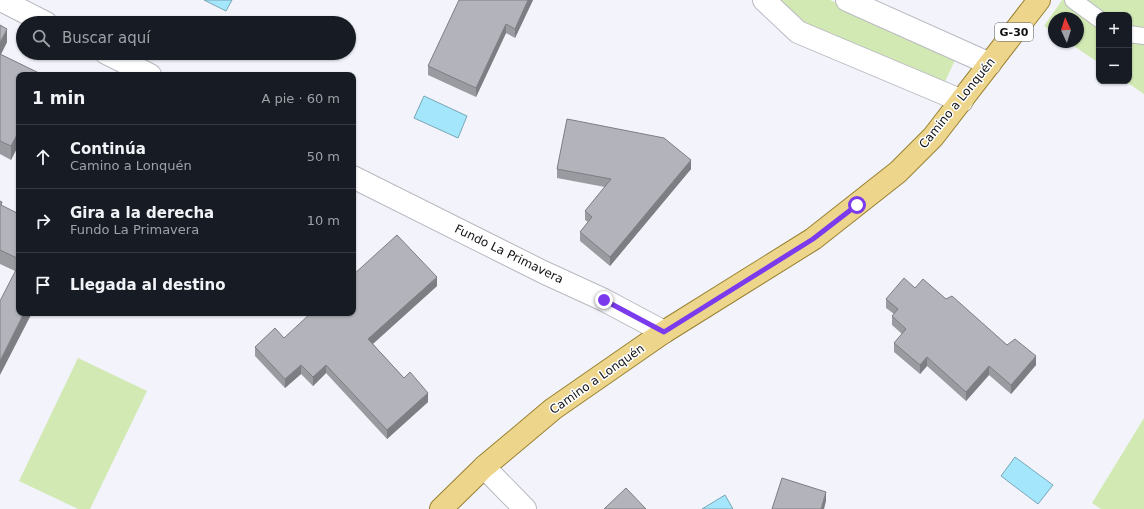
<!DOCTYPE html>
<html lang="es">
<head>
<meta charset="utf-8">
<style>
	:root { --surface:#171b24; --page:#20242c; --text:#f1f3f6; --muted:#9ea1a6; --line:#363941 }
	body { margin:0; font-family:"DejaVu Sans",sans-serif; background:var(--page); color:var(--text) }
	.controls { position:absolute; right:12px; top:12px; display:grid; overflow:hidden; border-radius:8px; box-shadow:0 1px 3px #0004 }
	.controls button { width:36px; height:36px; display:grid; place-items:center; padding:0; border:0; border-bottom:1px solid var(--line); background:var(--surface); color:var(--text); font:20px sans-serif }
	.compass { position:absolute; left:1048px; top:12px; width:36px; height:36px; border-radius:50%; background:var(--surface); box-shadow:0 1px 3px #0004; rotate:356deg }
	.stop { position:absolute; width:12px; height:12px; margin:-9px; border:3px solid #7c3aed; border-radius:50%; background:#fff }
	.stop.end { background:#7c3aed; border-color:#fff; box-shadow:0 1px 4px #0008 }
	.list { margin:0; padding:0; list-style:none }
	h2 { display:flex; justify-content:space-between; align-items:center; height:52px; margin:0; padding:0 16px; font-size:17px }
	h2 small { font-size:13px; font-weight:400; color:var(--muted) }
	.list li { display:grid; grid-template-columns:26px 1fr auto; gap:12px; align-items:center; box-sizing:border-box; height:64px; padding:0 16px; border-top:1px solid var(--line) }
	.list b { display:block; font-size:15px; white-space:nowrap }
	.list p { margin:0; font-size:13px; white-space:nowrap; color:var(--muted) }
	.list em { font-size:13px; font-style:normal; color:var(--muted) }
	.icon { flex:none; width:22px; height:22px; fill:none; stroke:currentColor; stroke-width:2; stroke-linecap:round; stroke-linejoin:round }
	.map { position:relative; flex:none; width:1144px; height:509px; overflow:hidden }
	.search { position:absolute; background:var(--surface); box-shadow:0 1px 3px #0004; left:16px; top:16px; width:340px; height:44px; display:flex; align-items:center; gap:10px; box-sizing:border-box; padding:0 14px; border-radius:22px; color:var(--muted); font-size:15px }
	.panel { position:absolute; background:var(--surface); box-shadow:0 1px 3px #0004; left:16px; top:72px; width:340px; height:244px; border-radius:8px }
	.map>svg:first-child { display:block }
	.green { fill:#d2e9b3 }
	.water { fill:#a4e6fb; stroke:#78a6b5 }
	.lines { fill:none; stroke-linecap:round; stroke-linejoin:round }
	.service-casing { stroke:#b9bac1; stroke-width:18 }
	.minor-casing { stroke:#b9bac1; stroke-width:24 }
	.primary-casing { stroke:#988030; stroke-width:24 }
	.service { stroke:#fff; stroke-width:16 }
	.minor { stroke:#fff; stroke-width:22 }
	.primary { stroke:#edd68c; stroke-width:22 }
	.wall { fill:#9a9ba1 }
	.shaded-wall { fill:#7d7e83 }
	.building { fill:#b3b4bb; stroke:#7d7e83 }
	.route { stroke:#7c3aed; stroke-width:5 }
	.labels { text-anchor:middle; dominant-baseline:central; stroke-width:3; stroke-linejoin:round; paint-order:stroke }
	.shield { fill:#fff; stroke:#58585a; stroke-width:1 }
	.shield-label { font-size:11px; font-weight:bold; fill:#101113 }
	.street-label { font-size:12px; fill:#101113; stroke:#fff }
</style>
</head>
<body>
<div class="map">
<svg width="1144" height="509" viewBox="0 0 1144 509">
	<rect width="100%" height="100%" fill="#f2f3fb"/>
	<path class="green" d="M 778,0 L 830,0 L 956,58 L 943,86 L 803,22 Z
		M 1062,0 L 1144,0 L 1144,94 L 1125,81 L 1129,81 L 1129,15 L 1099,15 L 1099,63 L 1068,42 L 1078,42 L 1078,18 L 1054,18 L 1054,33 L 1044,26 Z
		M 78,358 L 147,391 L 90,509 L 78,509 L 19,481 Z
		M 1144,418 L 1144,509 L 1101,509 L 1092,503 Z"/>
	<path class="water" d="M 204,0 L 232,0 L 226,11 Z
		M 424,96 L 467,116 L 458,138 L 414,118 Z
		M 1015,457 L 1053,485 L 1038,504 L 1001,476 Z
		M 725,495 L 733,509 L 702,509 Z"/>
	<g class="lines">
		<g class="service-casing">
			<path id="service" d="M 1073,0 L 1099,19
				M 1129,34 L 1144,36"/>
		</g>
		<g class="minor-casing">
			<path id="minor" d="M 1,0 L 46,23
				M 764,0 L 798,32 L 962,101
				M 847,0 L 990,64
				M 106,53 L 150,75
				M 353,177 L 543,272 L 604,300 L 664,332
				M 484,467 L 525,509"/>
		</g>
		<g class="primary-casing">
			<path id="primary" d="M 441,509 L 484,467 L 553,409 L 664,332 L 813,239 L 898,172 L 933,137 L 1039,0"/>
		</g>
		<use href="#service" class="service"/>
		<use href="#minor" class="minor"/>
		<use href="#primary" class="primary"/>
	</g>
	<path class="wall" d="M 533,0 L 515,38 L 506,33 L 476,97 L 428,75 L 428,66 Z
		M 0,25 L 7,42 L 1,54 L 19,75 L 19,144 L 11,160 L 0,154 Z
		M 557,169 L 691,169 L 610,266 L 580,241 L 580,232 L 588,222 L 585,220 L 585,211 L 605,187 L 557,178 Z
		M 0,201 L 2,206 L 19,214 L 19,313 L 15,271 L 0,264 Z
		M 437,286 L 373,344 L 404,378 L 428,402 L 387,439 L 326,373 L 313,386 L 301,374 L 285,388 L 255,356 L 255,347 Z
		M 915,288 L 946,299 L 1007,345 L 1036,365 L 1011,394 L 989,375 L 966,401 L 927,366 L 920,374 L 894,352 L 894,343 L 902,334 L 892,325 L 892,316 L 894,314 L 886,308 L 886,299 Z"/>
	<path class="shaded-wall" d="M 528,0 L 533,0 L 515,38 L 515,29 Z
		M 506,24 L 506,33 L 476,97 L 476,88 Z
		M 7,29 L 7,42 L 0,56 L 0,43 Z
		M 19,131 L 19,144 L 11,160 L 11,146 Z
		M 691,160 L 691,169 L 610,266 L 610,257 Z
		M 437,277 L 437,286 L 368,348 L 368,339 Z
		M 24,313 L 32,313 L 0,375 L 0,361 Z
		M 1036,356 L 1036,365 L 1011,394 L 1011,385 Z
		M 927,357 L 927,366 L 920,374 L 920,365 Z
		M 301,365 L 301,374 L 285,388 L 285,379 Z
		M 326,365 L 326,373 L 313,386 L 313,377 Z
		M 989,366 L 989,375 L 966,401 L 966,392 Z
		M 428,393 L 428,402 L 387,439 L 387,430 Z
		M 826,492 L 826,501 L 824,509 L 821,509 Z"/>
	<path class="building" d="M 459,0 L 528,0 L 515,29 L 506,24 L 476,88 L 428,66 Z
		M 0,25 L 7,29 L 0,43 Z
		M 0,54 L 43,75 L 19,75 L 19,131 L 11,146 L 0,141 Z
		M 567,119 L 664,138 L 691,160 L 610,257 L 580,232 L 592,217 L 585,211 L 611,179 L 557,169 Z
		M 0,201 L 2,202 L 1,205 L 19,214 L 19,259 L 0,250 Z
		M 397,235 L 437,277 L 368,339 L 404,378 L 410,372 L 428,393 L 387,430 L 326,365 L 313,377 L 301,365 L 285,379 L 255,347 L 275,328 L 284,338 L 311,313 L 353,313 L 353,275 Z
		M 19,264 L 19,313 L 24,313 L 0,361 L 0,301 Z
		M 904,278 L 915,288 L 923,279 L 946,299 L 952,296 L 1007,345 L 1015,339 L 1036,356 L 1011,385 L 989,366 L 966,392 L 927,357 L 920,365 L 894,343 L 906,329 L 892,316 L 898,309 L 886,299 Z
		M 782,478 L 826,492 L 821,509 L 772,509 Z
		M 626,488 L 646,509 L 604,509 Z"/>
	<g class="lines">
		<path class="route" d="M 604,300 L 664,332 L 813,239 L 857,205"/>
	</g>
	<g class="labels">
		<rect class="shield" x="995" y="23" width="38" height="18" rx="3"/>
		<g class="shield-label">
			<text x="1014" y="32">G-30</text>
		</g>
		<g class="street-label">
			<text transform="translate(957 103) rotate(-51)">Camino a Lonquén</text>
			<text transform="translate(509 254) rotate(26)">Fundo La Primavera</text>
			<text transform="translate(597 379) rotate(-35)">Camino a Lonquén</text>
		</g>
	</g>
</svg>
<div class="controls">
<button>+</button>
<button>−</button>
</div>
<svg class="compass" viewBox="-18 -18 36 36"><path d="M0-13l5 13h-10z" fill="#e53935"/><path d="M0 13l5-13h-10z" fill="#9ea1a6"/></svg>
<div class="stop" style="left:857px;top:205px"></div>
<div class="stop end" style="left:604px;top:300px"></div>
<div class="search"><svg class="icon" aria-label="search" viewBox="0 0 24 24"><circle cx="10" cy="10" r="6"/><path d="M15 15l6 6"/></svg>Buscar aquí</div>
<section class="panel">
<h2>1 min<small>A pie · 60 m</small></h2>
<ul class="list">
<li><svg class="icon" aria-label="ahead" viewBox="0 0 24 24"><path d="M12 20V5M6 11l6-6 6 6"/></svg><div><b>Continúa</b><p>Camino a Lonquén</p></div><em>50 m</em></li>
<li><svg class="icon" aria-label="right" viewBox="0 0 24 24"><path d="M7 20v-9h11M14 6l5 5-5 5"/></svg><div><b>Gira a la derecha</b><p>Fundo La Primavera</p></div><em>10 m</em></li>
<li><svg class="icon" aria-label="arrive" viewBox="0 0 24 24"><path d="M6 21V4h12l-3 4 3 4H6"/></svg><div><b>Llegada al destino</b></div></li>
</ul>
</section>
</div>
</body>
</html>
